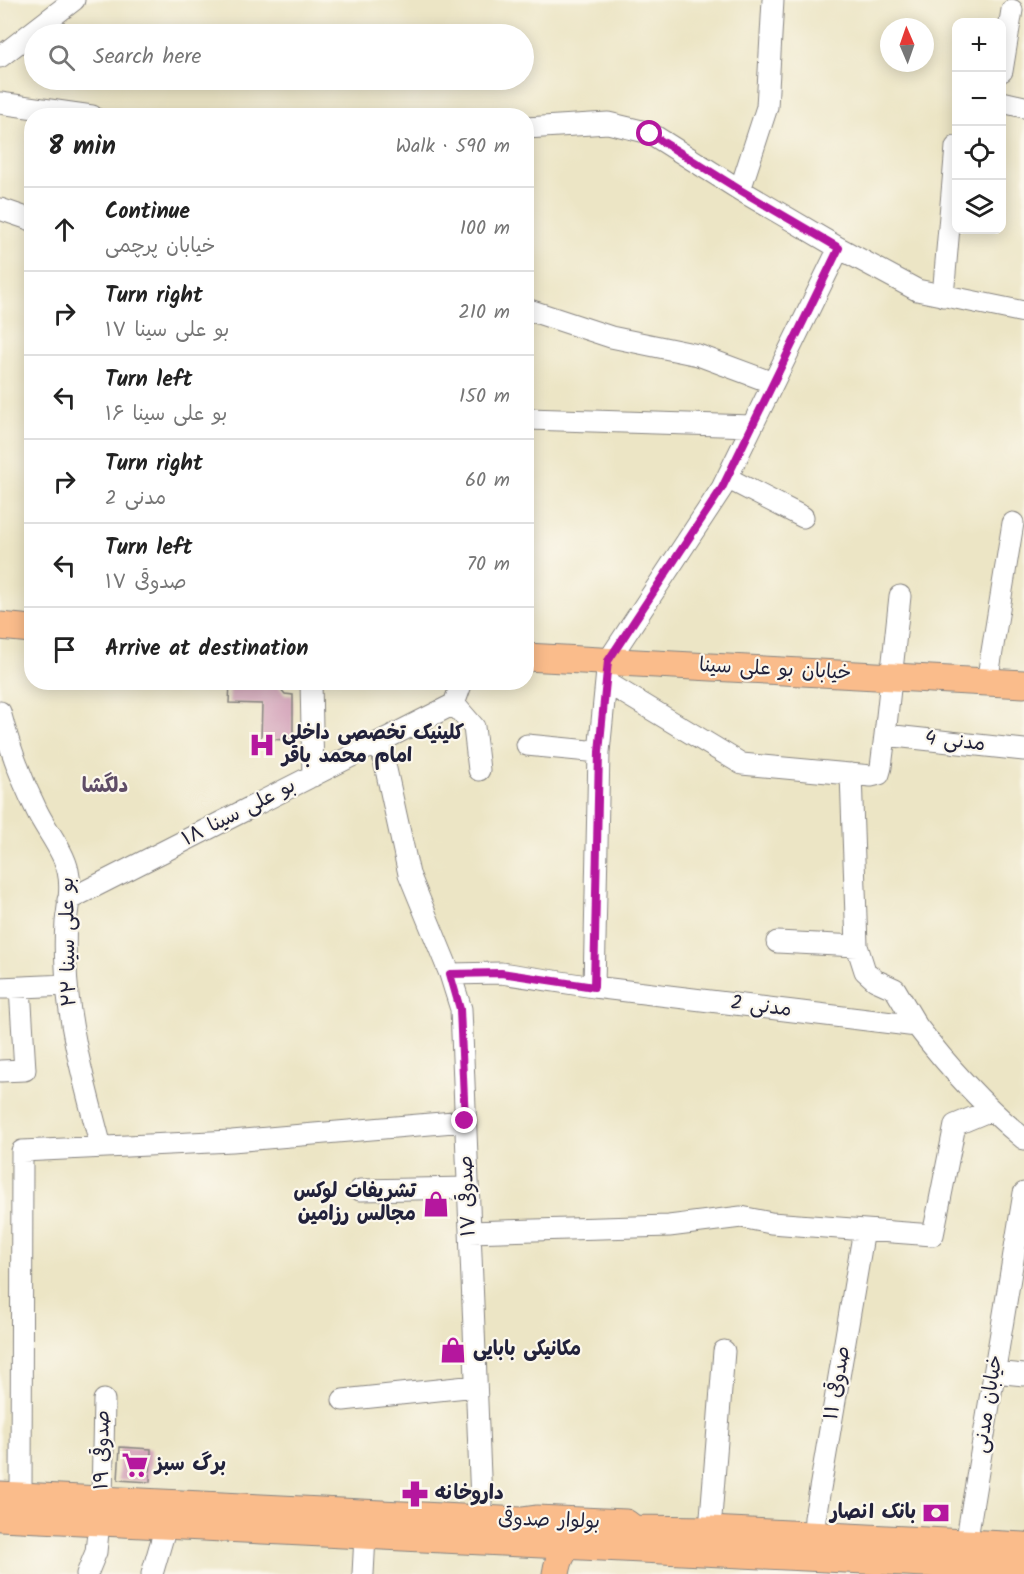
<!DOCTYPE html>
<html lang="en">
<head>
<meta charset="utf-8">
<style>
	:root { --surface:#fff; --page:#f6f6f6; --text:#222; --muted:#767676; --line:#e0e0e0 }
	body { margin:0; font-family:Kalam,"Playpen Sans Arabic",sans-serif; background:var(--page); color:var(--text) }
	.controls { position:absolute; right:18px; top:18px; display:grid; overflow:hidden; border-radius:12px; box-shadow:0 3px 15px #0003 }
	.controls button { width:54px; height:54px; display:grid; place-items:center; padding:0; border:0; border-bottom:2px solid var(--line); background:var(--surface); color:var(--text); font:30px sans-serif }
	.compass { position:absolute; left:880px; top:18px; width:54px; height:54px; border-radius:50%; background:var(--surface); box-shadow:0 3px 15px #0003; rotate:358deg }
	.stop { position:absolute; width:18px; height:18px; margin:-14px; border:4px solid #b5179e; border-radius:50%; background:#fff }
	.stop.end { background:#b5179e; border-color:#fff; box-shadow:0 2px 6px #0008 }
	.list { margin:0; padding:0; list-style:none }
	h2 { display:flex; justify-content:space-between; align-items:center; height:78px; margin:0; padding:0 24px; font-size:26px }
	h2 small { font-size:20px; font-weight:400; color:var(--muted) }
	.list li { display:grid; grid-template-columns:39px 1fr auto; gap:18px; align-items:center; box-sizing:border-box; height:84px; padding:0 24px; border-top:2px solid var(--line) }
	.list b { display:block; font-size:22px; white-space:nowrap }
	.list p { margin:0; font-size:20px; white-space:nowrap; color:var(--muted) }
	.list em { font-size:20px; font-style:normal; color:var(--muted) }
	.icon { flex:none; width:33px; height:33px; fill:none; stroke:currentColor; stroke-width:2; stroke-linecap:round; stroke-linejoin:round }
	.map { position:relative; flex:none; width:1024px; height:1574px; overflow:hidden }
	.search { position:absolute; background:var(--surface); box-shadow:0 3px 15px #0003; left:24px; top:24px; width:510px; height:66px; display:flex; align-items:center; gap:15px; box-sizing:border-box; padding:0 21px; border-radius:33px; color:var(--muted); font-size:22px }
	.panel { position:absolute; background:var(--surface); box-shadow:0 3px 15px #0003; left:24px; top:108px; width:510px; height:582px; border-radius:24px }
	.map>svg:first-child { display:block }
	.building { fill:#d09cb5 }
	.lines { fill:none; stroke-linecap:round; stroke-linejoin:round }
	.minor-casing { stroke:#878480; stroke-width:23 }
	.major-casing { stroke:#878480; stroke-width:29 }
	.minor { stroke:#fff; stroke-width:21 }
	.major { stroke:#fabc8b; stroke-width:27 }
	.route { stroke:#b5179e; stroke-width:8 }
	.labels { text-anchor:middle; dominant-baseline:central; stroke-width:4.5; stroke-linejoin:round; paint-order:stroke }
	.street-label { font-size:20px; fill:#22223b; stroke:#fbf7ec }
	.poi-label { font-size:20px; font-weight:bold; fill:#22223b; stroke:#fbf7ec; text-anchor:start }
	.neighbourhood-label { font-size:21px; font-weight:bold; fill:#5f4d66; stroke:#fbf7ec }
</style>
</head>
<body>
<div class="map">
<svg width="1024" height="1574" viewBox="0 0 1024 1574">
	<rect width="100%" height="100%" fill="#fbf7ec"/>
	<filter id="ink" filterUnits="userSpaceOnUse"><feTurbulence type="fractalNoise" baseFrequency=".0167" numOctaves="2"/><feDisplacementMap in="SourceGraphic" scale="12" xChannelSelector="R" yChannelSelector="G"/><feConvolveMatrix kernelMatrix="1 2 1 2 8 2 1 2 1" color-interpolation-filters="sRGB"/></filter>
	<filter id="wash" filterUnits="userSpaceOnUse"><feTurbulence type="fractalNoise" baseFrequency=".008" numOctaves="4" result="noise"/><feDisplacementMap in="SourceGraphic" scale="24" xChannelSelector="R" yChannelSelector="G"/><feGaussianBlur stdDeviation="1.35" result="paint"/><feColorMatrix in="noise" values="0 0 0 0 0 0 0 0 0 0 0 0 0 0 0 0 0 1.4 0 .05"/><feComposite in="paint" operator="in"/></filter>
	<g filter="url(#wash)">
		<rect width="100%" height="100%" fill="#ece5c5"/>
		<g id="blocks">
			<path class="building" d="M 230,682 L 275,682 L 285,694 L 293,695 L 293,740 L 261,739 L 262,704 L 229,703 Z
				M 120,1447 L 151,1449 L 150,1482 L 118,1480 Z"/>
		</g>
	</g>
	<g filter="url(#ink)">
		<use href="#blocks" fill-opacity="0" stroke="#878480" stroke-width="1.5"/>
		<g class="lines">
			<g class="minor-casing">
				<path id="minor" d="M 0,57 L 74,0
					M 1002,71 L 1012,10
					M 1002,102 L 1024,107
					M 0,103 L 92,116
					M 526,128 L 608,123 L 650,133 L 740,190 L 839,248 L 917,290 L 1024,312
					M 740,190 L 767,107 L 773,0
					M 0,209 L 32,220
					M 943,296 L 956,147
					M 526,309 L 611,337 L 698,355 L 773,383
					M 528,419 L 752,426
					M 727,478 L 803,517
					M 311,682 L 313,776
					M 606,682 L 742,764 L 871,776 L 879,774 L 881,767 L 885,735 L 900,596
					M 987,682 L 1013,523
					M 454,704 L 474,727 L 479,770
					M 0,712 C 9,746 21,779 37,811 C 46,830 64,851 68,871 C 72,888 68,905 66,922 C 65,937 65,952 66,967 C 68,1029 86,1088 101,1147
					M 885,735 L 1024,750
					M 380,742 L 409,874 L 450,974 L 461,1009 L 481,1501 L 480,1519
					M 527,745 L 599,752
					M 851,774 L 857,946 L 865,971 L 875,980 L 895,989 L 917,1026
					M 68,900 L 454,704 L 462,682
					M 777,942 L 857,946
					M 450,974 L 501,973 L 594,987 L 917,1026 C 949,1068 984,1106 1024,1139
					M 594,987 L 599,752 L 608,661 L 722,488 L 839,248
					M 0,988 L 67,985
					M 0,1071 L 25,1070 L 20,988
					M 360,1190 L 468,1188
					M 470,1232 L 669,1226 L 741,1217 L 771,1223 L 933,1235 L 955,1125 L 991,1110
					M 995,1372 L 1024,1375
					M 343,1400 L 476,1386
					M 21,1496 L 22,1151 L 232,1141 L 465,1121
					M 102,1500 L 104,1400
					M 710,1530 L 724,1351
					M 814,1535 L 815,1518 L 864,1230
					M 965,1557 L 969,1526 L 1024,1193
					M 87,1574 L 96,1552 L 99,1522
					M 152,1574 L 166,1526
					M 363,1574 L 365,1536"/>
			</g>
			<g class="major-casing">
				<path id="major" d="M 0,626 L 32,629
					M 526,657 L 1024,684
					M 0,1495 L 522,1521 L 536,1519 L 626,1523 L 634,1529 L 710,1530 L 1024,1546
					M 0,1517 L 1024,1568
					M 556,1574 C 559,1555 564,1548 579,1538"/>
			</g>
			<use href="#minor" class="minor"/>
			<use href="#major" class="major"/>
		</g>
	</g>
	<g class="lines" filter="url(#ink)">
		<path class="route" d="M 465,1121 L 460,1009 L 450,974 L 501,973 L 594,987 L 599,752 L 608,661 L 722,488 L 839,248 L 740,190 L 650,134"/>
	</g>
	<defs>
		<g id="hospital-bare" transform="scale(2.07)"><path d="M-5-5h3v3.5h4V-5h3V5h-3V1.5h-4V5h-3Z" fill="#b5179e" stroke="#fbf7ec" stroke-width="2.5" paint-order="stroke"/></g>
		<g id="shop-bare" transform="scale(2.07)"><path d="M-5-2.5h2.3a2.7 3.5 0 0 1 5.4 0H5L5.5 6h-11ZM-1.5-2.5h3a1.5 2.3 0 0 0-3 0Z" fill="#b5179e" stroke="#fbf7ec" stroke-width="2.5" paint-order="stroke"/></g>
		<g id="supermarket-bare" transform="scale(2.07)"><path d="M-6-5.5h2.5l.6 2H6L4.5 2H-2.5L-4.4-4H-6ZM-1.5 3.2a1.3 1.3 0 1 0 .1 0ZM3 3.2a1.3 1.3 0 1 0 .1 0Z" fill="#b5179e" stroke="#fbf7ec" stroke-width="2.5" paint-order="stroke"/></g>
		<g id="pharmacy-bare" transform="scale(2.07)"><path d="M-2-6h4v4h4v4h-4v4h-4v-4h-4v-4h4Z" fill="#b5179e" stroke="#fbf7ec" stroke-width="2.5" paint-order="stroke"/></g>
		<g id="bank-bare" transform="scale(2.07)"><path d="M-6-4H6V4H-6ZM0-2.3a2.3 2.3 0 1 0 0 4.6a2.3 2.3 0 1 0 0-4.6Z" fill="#b5179e" stroke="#fbf7ec" stroke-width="2.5" paint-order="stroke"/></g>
	</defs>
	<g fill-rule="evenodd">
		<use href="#hospital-bare" x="262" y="745"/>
		<use href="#shop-bare" x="436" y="1204"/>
		<use href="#shop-bare" x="453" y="1350"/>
		<use href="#supermarket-bare" x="135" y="1465"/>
		<use href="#pharmacy-bare" x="415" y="1494"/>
		<use href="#bank-bare" x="936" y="1513"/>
	</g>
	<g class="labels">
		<g class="street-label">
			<text transform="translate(775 670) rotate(3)">خیابان بو علی سینا</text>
			<text transform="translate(955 742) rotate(6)">مدنی 4</text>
			<text transform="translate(239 813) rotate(-27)">بو علی سینا ۱۸</text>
			<text transform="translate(69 942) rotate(-91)">بو علی سینا ۲۲</text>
			<text transform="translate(761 1007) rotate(7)">مدنی 2</text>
			<text transform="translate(468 1196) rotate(-92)">صدوقی ۱۷</text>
			<text transform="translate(838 1383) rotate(-80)">صدوقی ۱۱</text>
			<text transform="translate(989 1404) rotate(-81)">خیابان مدنی</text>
			<text transform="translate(103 1450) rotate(-89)">صدوقی ۱۹</text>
			<text transform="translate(549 1521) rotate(2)">بولوار صدوقی</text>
		</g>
		<g class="poi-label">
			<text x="282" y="734">کلینیک تخصصی داخلی<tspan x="282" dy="23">امام محمد باقر</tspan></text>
			<text x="416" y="1192" text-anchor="end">تشریفات لوکس<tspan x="416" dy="23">مجالس رزامین</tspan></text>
			<text x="473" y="1350">مکانیکی بابایی</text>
			<text x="155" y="1465">برگ سبز</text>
			<text x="435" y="1494">داروخانه</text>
			<text x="916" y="1513" text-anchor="end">بانک انصار</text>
		</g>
		<g class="neighbourhood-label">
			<text x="105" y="786">دلگشا</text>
		</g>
	</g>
</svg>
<div class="controls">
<button>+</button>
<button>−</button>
<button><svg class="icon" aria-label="locate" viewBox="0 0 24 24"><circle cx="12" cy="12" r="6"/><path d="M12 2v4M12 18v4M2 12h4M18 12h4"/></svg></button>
<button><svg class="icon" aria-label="layers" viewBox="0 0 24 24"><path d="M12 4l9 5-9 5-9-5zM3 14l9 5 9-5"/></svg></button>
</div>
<svg class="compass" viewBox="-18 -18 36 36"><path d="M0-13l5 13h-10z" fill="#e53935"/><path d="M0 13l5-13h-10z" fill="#767676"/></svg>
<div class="stop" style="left:650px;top:134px"></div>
<div class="stop end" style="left:465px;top:1121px"></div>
<div class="search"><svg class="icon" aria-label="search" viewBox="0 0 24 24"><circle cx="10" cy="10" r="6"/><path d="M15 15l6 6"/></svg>Search here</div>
<section class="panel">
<h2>8 min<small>Walk · 590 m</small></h2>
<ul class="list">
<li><svg class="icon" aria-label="ahead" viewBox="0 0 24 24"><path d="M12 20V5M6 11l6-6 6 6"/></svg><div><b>Continue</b><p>خیابان پرچمی</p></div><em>100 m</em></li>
<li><svg class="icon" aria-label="right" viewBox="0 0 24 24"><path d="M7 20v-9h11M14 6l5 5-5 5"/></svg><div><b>Turn right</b><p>بو علی سینا ۱۷</p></div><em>210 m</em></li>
<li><svg class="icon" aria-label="left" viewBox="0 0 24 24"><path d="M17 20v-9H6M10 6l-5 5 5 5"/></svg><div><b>Turn left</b><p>بو علی سینا ۱۶</p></div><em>150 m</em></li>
<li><svg class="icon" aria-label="right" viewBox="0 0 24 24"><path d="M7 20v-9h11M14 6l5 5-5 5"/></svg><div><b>Turn right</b><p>مدنی 2</p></div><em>60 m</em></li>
<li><svg class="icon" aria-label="left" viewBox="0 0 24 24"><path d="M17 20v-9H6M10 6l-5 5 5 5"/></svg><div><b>Turn left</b><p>صدوقی ۱۷</p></div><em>70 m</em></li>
<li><svg class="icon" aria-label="arrive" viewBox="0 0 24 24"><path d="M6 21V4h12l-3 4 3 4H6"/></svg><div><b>Arrive at destination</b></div></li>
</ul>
</section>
</div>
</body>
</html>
